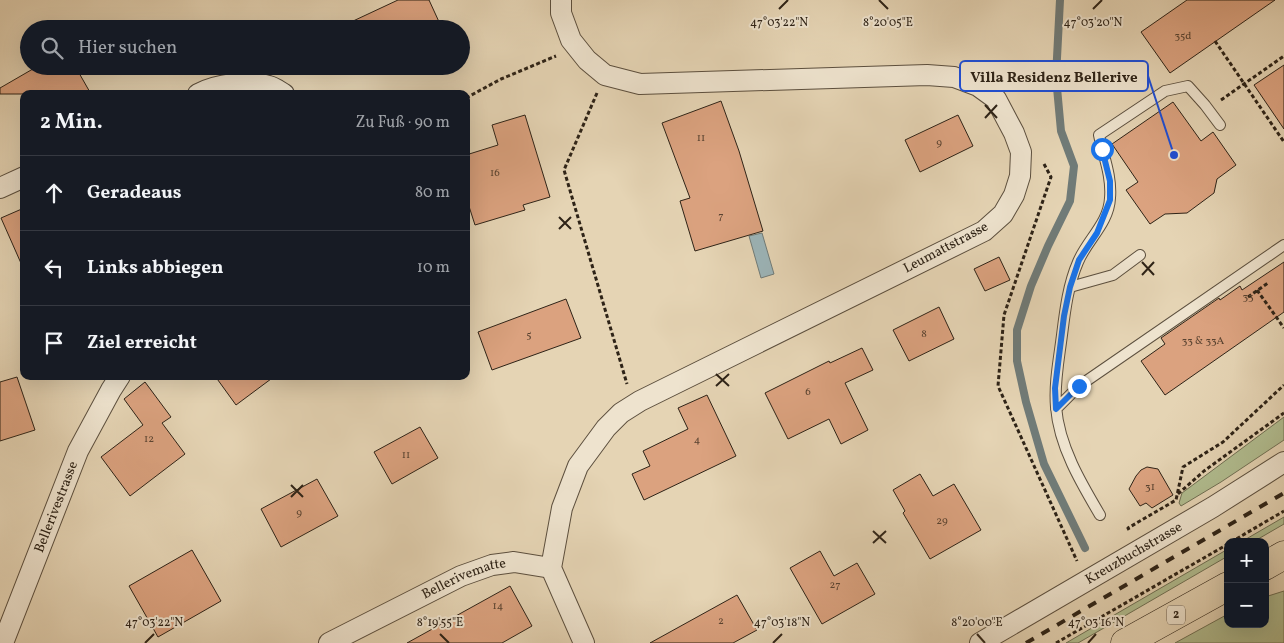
<!DOCTYPE html>
<html lang="de">
<head>
<meta charset="utf-8">
<style>
	:root { --surface:#171b24; --page:#20242c; --text:#f1f3f6; --muted:#9ea1a6; --line:#363941 }
	body { margin:0; font-family:Vollkorn,serif; background:var(--page); color:var(--text) }
	.controls { position:absolute; right:15px; bottom:15px; display:grid; overflow:hidden; border-radius:10px; box-shadow:0 5px 20px #0002 }
	.controls button { width:45px; height:45px; display:grid; place-items:center; padding:0; border:0; border-bottom:1px solid var(--line); background:var(--surface); color:var(--text); font:25px sans-serif }
	.stop { position:absolute; width:15px; height:15px; margin:-11px; border:4px solid #1a73e8; border-radius:50%; background:#fff }
	.stop.end { background:#1a73e8; border-color:#fff; box-shadow:0 1px 5px #0008 }
	.list { margin:0; padding:0; list-style:none }
	h2 { display:flex; justify-content:space-between; align-items:center; height:65px; margin:0; padding:0 20px; font-size:21px }
	h2 small { font-size:16px; font-weight:400; color:var(--muted) }
	.list li { display:grid; grid-template-columns:32px 1fr auto; gap:15px; align-items:center; box-sizing:border-box; height:75px; padding:0 20px; border-top:1px solid var(--line) }
	.list b { display:block; font-size:19px; white-space:nowrap }
	.list em { font-size:16px; font-style:normal; color:var(--muted) }
	.icon { flex:none; width:28px; height:28px; fill:none; stroke:currentColor; stroke-width:2; stroke-linecap:round; stroke-linejoin:round }
	.map { position:relative; flex:none; width:1284px; height:643px; overflow:hidden }
	.search { position:absolute; background:var(--surface); box-shadow:0 5px 20px #0002; left:20px; top:20px; width:450px; height:55px; display:flex; align-items:center; gap:12px; box-sizing:border-box; padding:0 18px; border-radius:28px; color:var(--muted); font-size:19px }
	.panel { position:absolute; background:var(--surface); box-shadow:0 5px 20px #0002; left:20px; top:90px; width:450px; height:290px; border-radius:10px }
	.map>svg:first-child { display:block }
	.green { fill:#b1bd90; stroke:#707054 }
	.water { fill:#9cb5b9; stroke:#707b78 }
	.lines { fill:none; stroke-linecap:round; stroke-linejoin:round }
	.stream { stroke:#707b78; stroke-width:8 }
	.building { fill:#dba27f; stroke:#2e2317 }
	.lane-casing { stroke:#5c4f3e; stroke-width:12 }
	.street-casing { stroke:#5c4f3e; stroke-width:22 }
	.primary-casing { stroke:#2e2317; stroke-width:29 }
	.path { stroke:#2e2317; stroke-width:3; stroke-dasharray:4 2.5; stroke-linecap:butt }
	.lane { stroke:#eee3ce; stroke-width:10 }
	.street { stroke:#eee3ce; stroke-width:20 }
	.primary { stroke:#e5d4b4; stroke-width:28 }
	.rail { stroke:#2e2317; stroke-width:4; stroke-dasharray:9 9; stroke-linecap:butt }
	.route { stroke:#1a73e8; stroke-width:6 }
	.ticks { fill:none; stroke:#2e2317; stroke-width:2 }
	.labels { text-anchor:middle; dominant-baseline:central; stroke-width:4; stroke-linejoin:round; paint-order:stroke }
	.number-label { font-size:11px; fill:#594331 }
	.shield { fill:#eee3ce; stroke:#685d4e; stroke-width:1 }
	.shield-label { font-size:12px; font-weight:bold; fill:#2e2317 }
	.street-label { font-size:14px; fill:#2e2317; stroke:#eee3ce }
	.ticks-label { font-size:12px; text-anchor:middle; fill:#2e2317; stroke:#eee3ce; stroke-width:4; stroke-linejoin:round; paint-order:stroke }
	.leader { fill:none; stroke:#1d4ed8; stroke-width:2 }
	.callout-dot { fill:#1d4ed8; stroke:#eee3ce; stroke-width:2 }
	.callout { fill:#eee3ce; stroke:#1d4ed8; stroke-width:2 }
	.callout-label { font-size:15px; text-anchor:middle; font-weight:bold; fill:#2e2317 }
</style>
</head>
<body>
<div class="map">
<svg width="1284" height="643" viewBox="0 0 1284 643">
	<rect width="100%" height="100%" fill="#e5d4b4"/>
	<filter id="stains"><feTurbulence type="fractalNoise" baseFrequency=".004" numOctaves="4"/><feColorMatrix values="0 0 0 0 .2 0 0 0 0 .09 0 0 0 0 .02 0 0 0 .5 -.17"/></filter>
	<radialGradient id="worn" r=".72"><stop offset=".6" stop-color="#630" stop-opacity="0"/><stop offset="1" stop-color="#630" stop-opacity=".3"/></radialGradient>
	<path class="green" d="M 1284,417 L 1284,440 L 1221,482 L 1181,506 L 1179,503 L 1182,493 Z
		M 1284,517 L 1284,524 L 1253,542 L 1241,542 Z
		M 1228,549 L 1228,556 L 1078,643 L 1066,643 Z
		M 1284,591 L 1284,643 L 1175,643 L 1228,614 L 1228,624 L 1265,624 L 1265,597 Z"/>
	<path class="water" d="M 762,233 L 774,274 L 761,278 L 749,236 Z"/>
	<g class="lines">
		<path class="stream" d="M 1060,0 L 1056,77 L 1061,131 L 1074,166 L 1070,201 L 1048,246 L 1031,286 L 1017,330 L 1017,361 L 1026,402 L 1044,464 L 1085,548"/>
	</g>
	<path class="building" d="M 398,0 L 429,0 L 440,24 L 429,29 L 336,29 Z
		M 1187,0 L 1275,0 L 1170,73 L 1141,32 Z
		M 1284,65 L 1284,129 L 1254,85 Z
		M 38,66 L 75,66 L 91,94 L 0,94 L 0,88 Z
		M 721,101 L 739,151 L 763,231 L 695,251 L 680,201 L 690,198 L 662,123 Z
		M 1173,102 L 1201,141 L 1213,132 L 1236,165 L 1217,179 L 1214,193 L 1187,213 L 1165,214 L 1150,224 L 1126,190 L 1138,182 L 1112,144 Z
		M 525,115 L 550,197 L 523,205 L 525,210 L 475,225 L 466,197 L 466,155 L 498,145 L 492,125 Z
		M 958,115 L 973,146 L 920,172 L 905,140 Z
		M 24,208 L 24,270 L 1,218 Z
		M 999,257 L 1010,280 L 985,291 L 974,269 Z
		M 1284,262 L 1284,312 L 1165,395 L 1141,361 L 1165,344 L 1161,338 L 1219,298 L 1220,300 L 1240,286 L 1242,290 Z
		M 566,299 L 581,338 L 492,370 L 478,332 Z
		M 939,307 L 954,339 L 909,361 L 893,330 Z
		M 862,348 L 873,370 L 845,383 L 868,430 L 841,444 L 829,419 L 788,439 L 765,393 L 829,361 L 830,363 Z
		M 215,376 L 275,376 L 236,405 Z
		M 17,377 L 35,430 L 0,441 L 0,382 Z
		M 145,382 L 171,417 L 162,423 L 185,454 L 130,496 L 101,457 L 143,425 L 124,399 Z
		M 707,395 L 736,456 L 644,500 L 632,474 L 650,466 L 643,451 L 688,429 L 678,408 Z
		M 420,427 L 438,458 L 392,484 L 374,452 Z
		M 1147,467 L 1158,469 L 1173,495 L 1152,508 L 1146,503 L 1140,506 L 1129,489 L 1136,476 L 1141,470 Z
		M 920,474 L 933,496 L 954,484 L 981,530 L 930,559 L 903,513 L 905,511 L 893,490 Z
		M 317,479 L 338,516 L 281,547 L 261,509 Z
		M 192,550 L 221,601 L 158,637 L 129,586 Z
		M 820,551 L 834,576 L 857,563 L 875,594 L 822,624 L 790,568 Z
		M 510,586 L 532,626 L 502,643 L 407,643 Z
		M 737,595 L 757,630 L 733,643 L 650,643 Z"/>
	<g class="lines">
		<g class="lane-casing">
			<path id="lane" d="M 1070,287 L 1113,275 L 1140,255
				M 1056,409 L 1079,386 L 1284,245
				M 1100,515 C 1081,483 1059,446 1056,407 C 1054,383 1059,359 1062,335 C 1065,311 1068,285 1078,262 C 1087,240 1109,223 1110,198 C 1112,176 1103,155 1099,135 L 1165,91 L 1188,86 L 1205,105 L 1220,125"/>
		</g>
		<g class="street-casing">
			<g id="street">
				<path d="M 561,0 L 561,13 L 571,40 L 587,60 L 605,75 L 640,84 L 927,75 L 954,77 L 978,86 L 996,99 L 1014,133 L 1021,152 L 1020,176 L 1014,195 L 1003,214 L 984,231 L 640,401 L 621,413 L 606,428 L 578,466 L 562,508 L 551,568 L 584,643"/>
				<path d="M 198,94 C 217,84 249,80 269,86 C 274,87 279,91 284,94"/>
				<path d="M 0,188 L 24,177"/>
				<path id="s1" d="M 3,643 L 78,451 L 111,390 L 120,376"/>
				<path id="s2" d="M 329,643 L 461,576 L 492,565 L 514,562 L 551,568"/>
				<path id="s3" d="M 980,643 L 1213,507 L 1284,462"/>
			</g>
		</g>
		<g class="primary-casing">
			<path id="primary" d="M 1265,566 L 1284,555
				M 1125,643 L 1228,586"/>
		</g>
		<path class="path" d="M 1215,41 L 1284,142
			M 597,93 L 564,170 L 627,384
			M 466,98 L 501,79 L 556,56
			M 1221,100 L 1284,56
			M 1044,164 L 1051,177 L 1004,315 L 998,386 L 1077,561
			M 1257,290 L 1284,328
			M 1248,297 L 1268,283
			M 1178,494 L 1204,471 L 1284,413
			M 1129,530 L 1128,528 L 1176,500 L 1183,467 L 1223,442 L 1284,385
			M 1231,542 L 1284,511
			M 1056,643 L 1228,544"/>
		<use href="#lane" class="lane"/>
		<use href="#street" class="street"/>
		<use href="#primary" class="primary"/>
		<path class="rail" d="M 1026,643 L 1284,493"/>
	</g>
	<g class="lines">
		<path class="route" d="M 1079,386 L 1056,409 L 1055,388 L 1064,316 L 1070,287 L 1079,260 L 1097,233 L 1110,200 L 1110,181 L 1102,149"/>
	</g>
	<path class="ticks" d="M 879,0 L 888,9M 779,9 L 788,0M 1093,9 L 1102,0M 985,105 L 997,118M 985,118 L 997,105M 559,217 L 571,229M 559,229 L 571,217M 1142,262 L 1154,275M 1142,275 L 1154,262M 716,374 L 729,386M 716,386 L 729,374M 291,485 L 303,497M 291,497 L 303,485M 873,531 L 886,543M 873,543 L 886,531M 440,634 L 449,643M 977,634 L 985,643M 145,643 L 154,634M 773,643 L 782,634M 1088,643 L 1096,634"/>
	<g class="labels">
		<g class="number-label">
			<text x="1183" y="36">35d</text>
			<text x="701" y="138">11</text>
			<text x="939" y="143">9</text>
			<text x="495" y="173">16</text>
			<text x="721" y="216">7</text>
			<text x="1248" y="297">33</text>
			<text x="924" y="334">8</text>
			<text x="529" y="335">5</text>
			<text x="1203" y="341">33 &amp; 33A</text>
			<text x="808" y="392">6</text>
			<text x="149" y="439">12</text>
			<text x="697" y="440">4</text>
			<text x="406" y="455">11</text>
			<text x="1150" y="487">31</text>
			<text x="299" y="513">9</text>
			<text x="942" y="521">29</text>
			<text x="835" y="585">27</text>
			<text x="498" y="606">14</text>
			<text x="721" y="621">2</text>
		</g>
		<rect class="shield" x="1167" y="605.5" width="18" height="19" rx="4"/>
		<g class="shield-label">
			<text x="1176" y="615">2</text>
		</g>
		<g class="street-label">
			<text transform="translate(946 248) rotate(-28)">Leumattstrasse</text>
			<text stroke="none"><textPath href="#s1" startOffset="146">Bellerivestrasse</textPath></text>
			<text stroke="none"><textPath href="#s3" startOffset="178">Kreuzbuchstrasse</textPath></text>
			<text stroke="none"><textPath href="#s2" startOffset="150">Bellerivematte</textPath></text>
		</g>
	</g>
	<g class="ticks-label">
		<text x="779" y="26">47°03'22"N</text>
		<text x="888" y="26">8°20'05"E</text>
		<text x="1093" y="26">47°03'20"N</text>
		<text x="154" y="626">47°03'22"N</text>
		<text x="440" y="626">8°19'55"E</text>
		<text x="782" y="626">47°03'18"N</text>
		<text x="977" y="626">8°20'00"E</text>
		<text x="1096" y="626">47°03'16"N</text>
	</g>
	<path class="leader" d="M1174 155L1148 76"/>
	<circle class="callout-dot" cx="1174" cy="155" r="5"/>
	<rect class="callout" x="960" y="61" width="188" height="30" rx="5"/>
	<g class="callout-label">
		<text x="1054" y="82">Villa Residenz Bellerive</text>
	</g>
	<rect width="100%" height="100%" filter="url(#stains)"/>
	<rect width="100%" height="100%" fill="url(#worn)"/>
</svg>
<div class="controls">
<button>+</button>
<button>−</button>
</div>
<div class="stop" style="left:1102px;top:149px"></div>
<div class="stop end" style="left:1079px;top:386px"></div>
<div class="search"><svg class="icon" aria-label="search" viewBox="0 0 24 24"><circle cx="10" cy="10" r="6"/><path d="M15 15l6 6"/></svg>Hier suchen</div>
<section class="panel">
<h2>2 Min.<small>Zu Fuß · 90 m</small></h2>
<ul class="list">
<li><svg class="icon" aria-label="ahead" viewBox="0 0 24 24"><path d="M12 20V5M6 11l6-6 6 6"/></svg><div><b>Geradeaus</b></div><em>80 m</em></li>
<li><svg class="icon" aria-label="left" viewBox="0 0 24 24"><path d="M17 20v-9H6M10 6l-5 5 5 5"/></svg><div><b>Links abbiegen</b></div><em>10 m</em></li>
<li><svg class="icon" aria-label="arrive" viewBox="0 0 24 24"><path d="M6 21V4h12l-3 4 3 4H6"/></svg><div><b>Ziel erreicht</b></div></li>
</ul>
</section>
</div>
</body>
</html>
